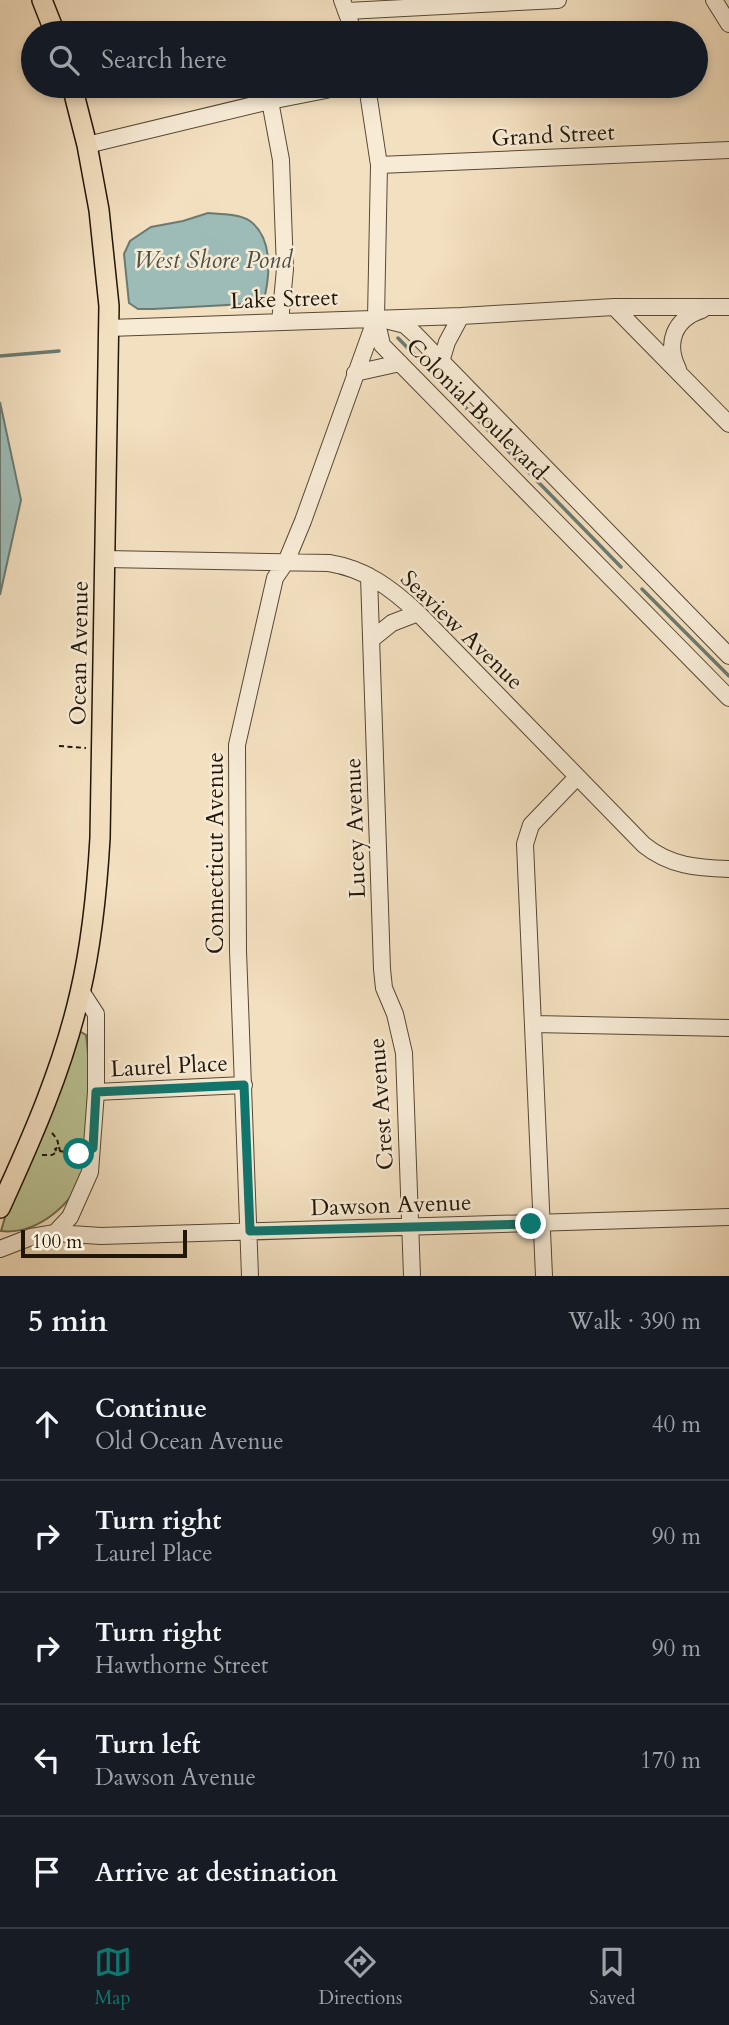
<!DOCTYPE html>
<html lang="en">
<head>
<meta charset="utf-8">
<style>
	:root { --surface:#171b24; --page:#242831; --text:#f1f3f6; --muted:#9ea1a6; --line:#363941; --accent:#0f766e }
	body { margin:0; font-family:Cardo,serif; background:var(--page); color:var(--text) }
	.scale { position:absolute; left:21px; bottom:18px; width:166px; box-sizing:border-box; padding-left:7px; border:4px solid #211607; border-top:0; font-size:19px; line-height:24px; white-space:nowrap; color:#211607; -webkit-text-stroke:5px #f7ebd6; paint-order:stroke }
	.stop { position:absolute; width:21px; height:21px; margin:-16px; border:5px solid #0f766e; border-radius:50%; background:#fff }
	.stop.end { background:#0f766e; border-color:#fff; box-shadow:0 2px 7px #0008 }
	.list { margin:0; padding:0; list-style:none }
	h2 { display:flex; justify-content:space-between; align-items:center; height:91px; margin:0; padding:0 28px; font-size:30px }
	h2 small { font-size:23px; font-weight:400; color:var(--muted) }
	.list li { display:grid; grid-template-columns:46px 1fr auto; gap:21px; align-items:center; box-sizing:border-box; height:112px; padding:0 28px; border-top:2px solid var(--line) }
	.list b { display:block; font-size:26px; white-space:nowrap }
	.list p { margin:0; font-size:23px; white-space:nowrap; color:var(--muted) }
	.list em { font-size:23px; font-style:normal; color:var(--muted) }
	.icon { flex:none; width:38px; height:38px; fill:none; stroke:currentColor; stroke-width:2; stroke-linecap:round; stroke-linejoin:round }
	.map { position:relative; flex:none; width:729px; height:1276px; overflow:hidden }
	.search { position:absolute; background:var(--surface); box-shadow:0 4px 10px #0003; left:21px; right:21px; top:21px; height:77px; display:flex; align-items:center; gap:18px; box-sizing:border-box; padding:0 24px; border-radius:38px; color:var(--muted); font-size:26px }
	.sheet { height:651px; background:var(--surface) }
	nav { display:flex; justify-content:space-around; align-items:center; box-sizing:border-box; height:98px; border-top:2px solid var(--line); background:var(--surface); font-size:19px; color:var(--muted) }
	nav a { display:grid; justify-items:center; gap:4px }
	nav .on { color:var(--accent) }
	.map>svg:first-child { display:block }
	.green { fill:#bac293; stroke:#6e6c4d; stroke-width:2 }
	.water { fill:#9dbcb8; stroke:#6b7a71; stroke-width:2 }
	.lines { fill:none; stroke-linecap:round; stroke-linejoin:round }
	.stream { stroke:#6b7a71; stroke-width:3.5 }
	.minor-casing { stroke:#564835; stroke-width:18 }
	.major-casing { stroke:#211607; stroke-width:22 }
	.path { stroke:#211607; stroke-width:2; stroke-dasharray:5 3.5; stroke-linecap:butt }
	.minor { stroke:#f7ebd6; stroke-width:16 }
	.major { stroke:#f3e0c0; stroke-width:19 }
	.route { stroke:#0f766e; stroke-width:9 }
	.labels { text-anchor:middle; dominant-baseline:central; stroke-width:5; stroke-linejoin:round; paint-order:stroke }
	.street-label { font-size:23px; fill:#211607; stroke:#f7ebd6 }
	.water-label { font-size:24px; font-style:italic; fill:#4c5045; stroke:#f7ebd6 }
</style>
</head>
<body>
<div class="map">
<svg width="729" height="1276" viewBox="0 0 729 1276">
	<rect width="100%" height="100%" fill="#f3e0c0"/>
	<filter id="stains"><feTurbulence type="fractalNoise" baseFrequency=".00286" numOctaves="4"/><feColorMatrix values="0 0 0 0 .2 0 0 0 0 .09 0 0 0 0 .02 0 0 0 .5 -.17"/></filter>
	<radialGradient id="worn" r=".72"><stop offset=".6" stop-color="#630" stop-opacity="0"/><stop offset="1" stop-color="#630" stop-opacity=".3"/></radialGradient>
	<path class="green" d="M 79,1031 L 86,1035 C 91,1069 88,1103 85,1138 C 84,1149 85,1161 83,1171 C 74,1205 36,1235 1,1231 L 6,1214 L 45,1130 Z"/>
	<path class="water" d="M 208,213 C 220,214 240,214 250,221 C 274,239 270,278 263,303 L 153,309 L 138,309 L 129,303 L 124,254 L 130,241 L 151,227 L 183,221 Z
		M 0,402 L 21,500 L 0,595 Z"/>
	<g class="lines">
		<path class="stream" d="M 398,338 L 621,567
			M 0,356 L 59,351
			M 642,589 L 729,676"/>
		<g class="minor-casing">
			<path id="minor" d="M 342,0 L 354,33
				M 714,0 L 729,24
				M 347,11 L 558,0
				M 270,101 L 281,160 L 285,269 L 280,322
				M 87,145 L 270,101 L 326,90
				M 379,165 L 729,150
				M 614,307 L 729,424
				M 376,318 L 382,345 L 729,698
				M 389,321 L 405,325 L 416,335 L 729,656
				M 109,328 L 461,316 L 614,307 L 729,307
				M 441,362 L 447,342 L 461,316
				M 678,369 C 665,343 674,319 702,310
				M 355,373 L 400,363
				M 105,559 L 329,563 C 366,569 391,588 418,613 L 644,845 C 670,866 697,868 729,869
				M 369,576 L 382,969 L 384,988 L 395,1014 L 404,1053 L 412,1276
				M 372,639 L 392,623 L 418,613
				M 534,1024 L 729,1028
				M 96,1092 L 244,1085
				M 55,1233 L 101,1236 L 729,1217
				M 0,1249 L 31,1237 L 55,1233 L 70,1217 L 90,1172 L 96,1092 L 96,1014 L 81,991
				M 250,1276 L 238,951 L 237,745 L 275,578 L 286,562 L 303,521 L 376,318 L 379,165 L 367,86
				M 544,1276 L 525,844 L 531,825 L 577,777"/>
		</g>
		<g class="major-casing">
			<path id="major" d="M 42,0 L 55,33
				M 0,1208 C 32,1138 63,1068 80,993 C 92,942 97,890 100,838 L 109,306 L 99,210 L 87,145 L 72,86"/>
		</g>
		<path class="path" d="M 59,746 L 86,748
			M 52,1133 L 57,1139 L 59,1147
			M 59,1147 L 60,1151 L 57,1152 L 55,1149 Z
			M 60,1151 L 76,1154
			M 42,1155 L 52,1155 L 57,1152"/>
		<use href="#minor" class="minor"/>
		<use href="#major" class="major"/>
	</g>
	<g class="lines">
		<path class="route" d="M 79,1154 L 93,1148 L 96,1092 L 244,1085 L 250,1231 L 531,1224"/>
	</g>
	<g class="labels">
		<g class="street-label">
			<text transform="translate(553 135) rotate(-3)">Grand Street</text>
			<text transform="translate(284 299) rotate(-2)">Lake Street</text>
			<text transform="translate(477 409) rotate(45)">Colonial Boulevard</text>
			<text transform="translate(462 630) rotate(44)">Seaview Avenue</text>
			<text transform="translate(79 653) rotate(-89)">Ocean Avenue</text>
			<text transform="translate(355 828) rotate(-92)">Lucey Avenue</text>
			<text transform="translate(215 853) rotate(-90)">Connecticut Avenue</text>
			<text transform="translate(169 1066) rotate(-3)">Laurel Place</text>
			<text transform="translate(381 1104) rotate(-94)">Crest Avenue</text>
			<text transform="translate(391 1205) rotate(-2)">Dawson Avenue</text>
		</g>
		<g class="water-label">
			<text x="213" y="260">West Shore Pond</text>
		</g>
	</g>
	<rect width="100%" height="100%" filter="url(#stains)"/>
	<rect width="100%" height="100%" fill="url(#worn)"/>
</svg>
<div class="scale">100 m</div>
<div class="stop" style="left:79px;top:1154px"></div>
<div class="stop end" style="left:531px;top:1224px"></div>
<div class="search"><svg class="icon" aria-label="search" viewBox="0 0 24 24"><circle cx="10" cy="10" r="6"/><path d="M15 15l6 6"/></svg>Search here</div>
</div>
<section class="sheet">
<h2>5 min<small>Walk · 390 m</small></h2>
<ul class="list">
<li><svg class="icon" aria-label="ahead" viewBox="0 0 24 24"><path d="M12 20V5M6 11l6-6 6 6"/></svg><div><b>Continue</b><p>Old Ocean Avenue</p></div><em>40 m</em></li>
<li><svg class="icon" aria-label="right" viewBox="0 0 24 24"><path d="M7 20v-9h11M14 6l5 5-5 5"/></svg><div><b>Turn right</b><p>Laurel Place</p></div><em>90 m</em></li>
<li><svg class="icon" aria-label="right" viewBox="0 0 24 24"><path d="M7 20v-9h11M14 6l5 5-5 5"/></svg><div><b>Turn right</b><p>Hawthorne Street</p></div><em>90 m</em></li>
<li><svg class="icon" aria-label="left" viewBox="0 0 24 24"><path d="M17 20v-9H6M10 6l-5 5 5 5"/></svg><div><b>Turn left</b><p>Dawson Avenue</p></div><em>170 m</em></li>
<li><svg class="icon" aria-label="arrive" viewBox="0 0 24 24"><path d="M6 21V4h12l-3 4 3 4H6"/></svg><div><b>Arrive at destination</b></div></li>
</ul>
</section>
<nav>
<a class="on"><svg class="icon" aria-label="map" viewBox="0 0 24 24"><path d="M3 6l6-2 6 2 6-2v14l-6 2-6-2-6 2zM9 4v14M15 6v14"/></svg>Map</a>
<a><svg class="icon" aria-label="directions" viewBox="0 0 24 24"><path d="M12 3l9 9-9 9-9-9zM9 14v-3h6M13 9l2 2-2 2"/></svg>Directions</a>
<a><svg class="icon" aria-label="saved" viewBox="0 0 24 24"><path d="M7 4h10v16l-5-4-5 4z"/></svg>Saved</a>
</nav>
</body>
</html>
